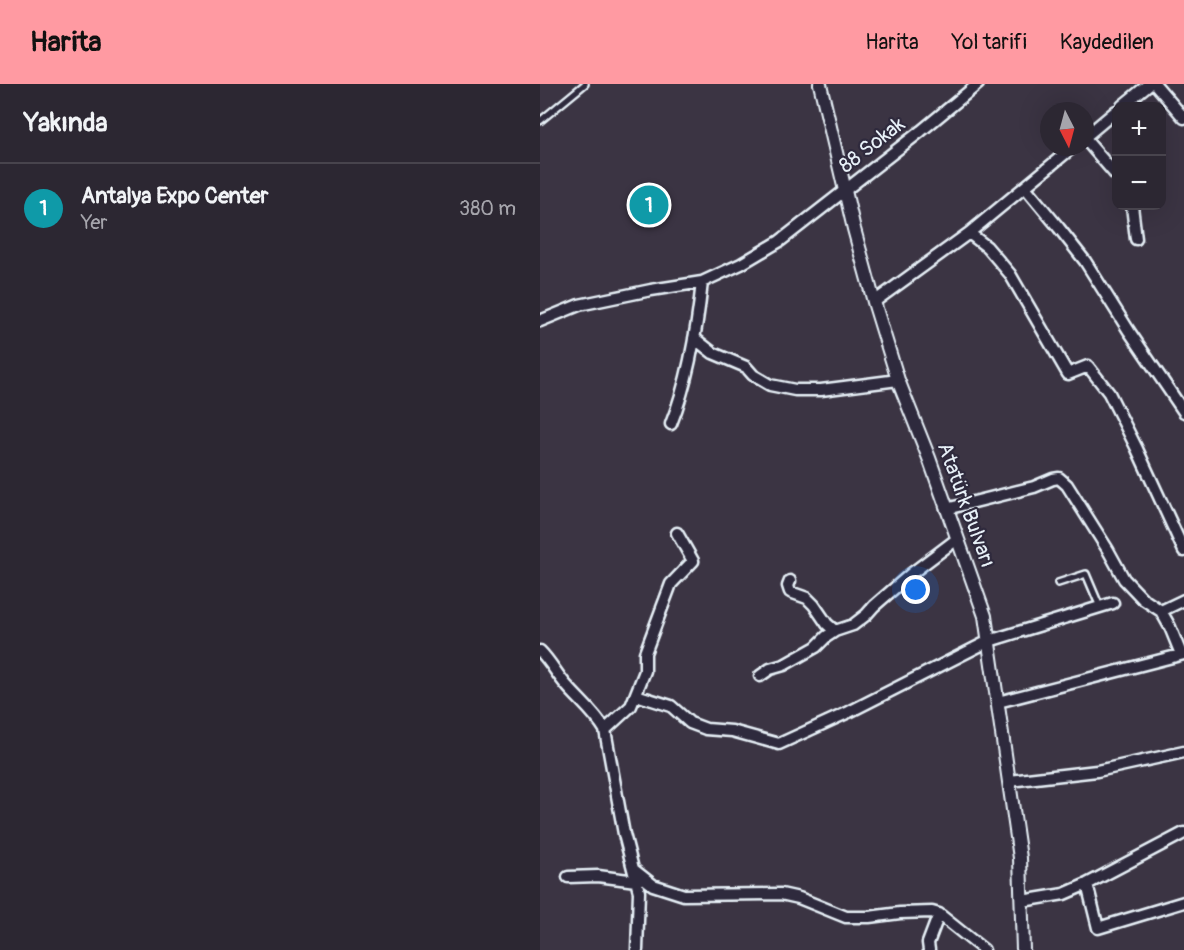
<!DOCTYPE html>
<html lang="tr">
<head>
<meta charset="utf-8">
<style>
	:root { --surface:#2c2732; --page:#38333e; --text:#f1f3f6; --muted:#a6a5ac; --line:#48444d; --accent:#ff9aa2 }
	body { margin:0; font-family:Pangolin,sans-serif; background:var(--page); color:var(--text) }
	.controls { position:absolute; right:18px; top:18px; display:grid; overflow:hidden; border-radius:12px; box-shadow:0 6px 24px #0002 }
	.controls button { width:54px; height:54px; display:grid; place-items:center; padding:0; border:0; border-bottom:2px solid var(--line); background:var(--surface); color:var(--text); font:30px sans-serif }
	.compass { position:absolute; left:500px; top:18px; width:54px; height:54px; border-radius:50%; background:var(--surface); box-shadow:0 6px 24px #0002; rotate:174deg }
	.you { position:absolute; left:376px; top:506px; width:21px; height:21px; margin:-15px; border:4px solid #fff; border-radius:50%; background:#1a73e8; box-shadow:0 0 0 9px #1a73e833 }
	.badge { display:grid; place-items:center; width:39px; height:39px; border-radius:50%; background:var(--accent); color:#fff; font-size:20px; font-weight:700 }
	.pin { position:absolute; translate:-50% -50%; border:3px solid #fff; box-shadow:0 2px 6px #0006 }
	.list { margin:0; padding:0; list-style:none }
	h2 { display:flex; justify-content:space-between; align-items:center; height:78px; margin:0; padding:0 24px; font-size:26px }
	h2 small { font-size:20px; font-weight:400; color:var(--muted) }
	.list li { display:grid; grid-template-columns:39px 1fr auto; gap:18px; align-items:center; box-sizing:border-box; height:90px; padding:0 24px; border-top:2px solid var(--line) }
	.list b { display:block; font-size:22px; white-space:nowrap }
	.list p { margin:0; font-size:20px; white-space:nowrap; color:var(--muted) }
	.list em { font-size:20px; font-style:normal; color:var(--muted) }
	.map { position:relative; flex:none; width:644px; height:866px; overflow:hidden }
	header { display:flex; align-items:center; gap:36px; box-sizing:border-box; height:84px; padding:0 30px; background:var(--accent); color:#111 }
	header strong { font-size:28px }
	nav { display:flex; gap:33px; margin-inline-start:auto; font-size:21px }
	main { display:flex }
	aside { flex:1; background:var(--surface) }
	.map>svg:first-child { display:block }
	.lines { fill:none; stroke-linecap:round; stroke-linejoin:round }
	.service-casing { stroke:#e8f1f8; stroke-width:10 }
	.minor-casing { stroke:#e8f1f8; stroke-width:15 }
	.tertiary-casing { stroke:#e8f1f8; stroke-width:16 }
	.service { stroke:#2f2a3d; stroke-width:5 }
	.minor { stroke:#2f2a3d; stroke-width:10 }
	.tertiary { stroke:#2f2a3d; stroke-width:12 }
	.labels { text-anchor:middle; dominant-baseline:central; stroke-width:4.5; stroke-linejoin:round; paint-order:stroke }
	.street-label { font-size:21px; fill:#e8f1f8; stroke:#2f2a3d }
</style>
</head>
<body>
<header>
<strong>Harita</strong>
<nav><a>Harita</a><a>Yol tarifi</a><a>Kaydedilen</a></nav>
</header>
<main>
<aside>
<h2>Yakında<small></small></h2>
<ul class="list">
<li><span class="badge" style="background:#0f9aa8">1</span><div><b>Antalya Expo Center</b><p>Yer</p></div><em>380 m</em></li>
</ul>
</aside>
<div class="map">
<svg width="644" height="866" viewBox="0 0 644 866">
	<rect width="100%" height="100%" fill="#3b3443"/>
	<filter id="ink" filterUnits="userSpaceOnUse"><feTurbulence type="fractalNoise" baseFrequency=".0167" numOctaves="2"/><feDisplacementMap in="SourceGraphic" scale="12" xChannelSelector="R" yChannelSelector="G"/><feConvolveMatrix kernelMatrix="1 2 1 2 8 2 1 2 1" color-interpolation-filters="sRGB"/></filter>
	<g filter="url(#ink)">
		<g class="lines">
			<g class="service-casing">
				<path id="service" d="M 0,37 L 45,0
					M 518,499 L 546,490 L 560,523"/>
			</g>
			<g class="minor-casing">
				<path id="minor" d="M 615,0 L 644,34
					M 582,22 L 609,0
					M 545,53 L 576,27
					M 545,55 L 576,91
					M 485,103 L 519,144 L 545,177 L 589,247 L 644,328
					M 592,122 L 596,155
					M 429,149 L 447,163 L 470,190 L 528,290 L 548,282 L 569,309 L 597,365 L 644,467
					M 334,218 L 429,149 L 533,63
					M 0,237 L 39,221 L 111,206 L 162,198 L 201,180 L 240,157 L 381,47 L 438,0
					M 154,254 L 173,269 L 206,283 L 213,291 L 230,301 L 255,306 L 281,306 L 358,296
					M 131,340 C 149,295 157,246 162,198
					M 406,425 L 494,403 L 513,395 L 519,394 L 527,401 L 568,466 L 584,495 L 603,515 L 621,527
					M 250,497 L 248,502 L 250,508 L 267,514 L 274,521 L 287,540 L 295,547
					M 0,567 C 11,578 17,591 27,602 C 40,617 55,629 65,646 L 84,750 L 99,808 L 97,866
					M 641,570 L 630,543 L 621,527 L 644,516
					M 220,592 L 230,585 L 244,581 L 276,563 L 286,553 L 295,547 L 313,541 L 326,531 L 334,522 L 372,489 L 417,455
					M 96,611 L 131,622 L 150,639 L 166,645 L 192,647 L 239,660 L 309,628 L 449,557 L 573,519
					M 458,618 L 644,570
					M 65,646 L 91,622 L 105,587 L 105,569 L 131,500 L 153,477 L 137,449
					M 469,697 L 557,687 L 644,668
					M 94,786 L 113,801 L 144,811 L 241,810 L 259,814 L 306,833 L 329,833 L 360,829 L 392,828 L 399,830 L 444,866
					M 28,793 L 58,792 L 96,797
					M 547,800 L 558,844 L 644,818
					M 482,817 L 524,810 L 547,800 L 644,749
					M 389,866 L 388,859 L 399,830"/>
			</g>
			<g class="tertiary-casing">
				<path id="tertiary" d="M 280,0 L 314,145 L 334,218 L 358,296 L 389,374 L 445,532 L 480,774 L 483,866"/>
			</g>
			<use href="#service" class="service"/>
			<use href="#minor" class="minor"/>
			<use href="#tertiary" class="tertiary"/>
		</g>
	</g>
	<g class="labels">
		<g class="street-label">
			<text transform="translate(332 61) rotate(-38)">88 Sokak</text>
			<text transform="translate(426 421) rotate(70)">Atatürk Bulvarı</text>
		</g>
	</g>
</svg>
<div class="controls">
<button>+</button>
<button>−</button>
</div>
<svg class="compass" viewBox="-18 -18 36 36"><path d="M0-13l5 13h-10z" fill="#e53935"/><path d="M0 13l5-13h-10z" fill="#a6a5ac"/></svg>
<div class="you"></div>
<div class="pin badge" style="left:109px;top:121px;background:#0f9aa8">1</div>
</div>
</main>
</body>
</html>
